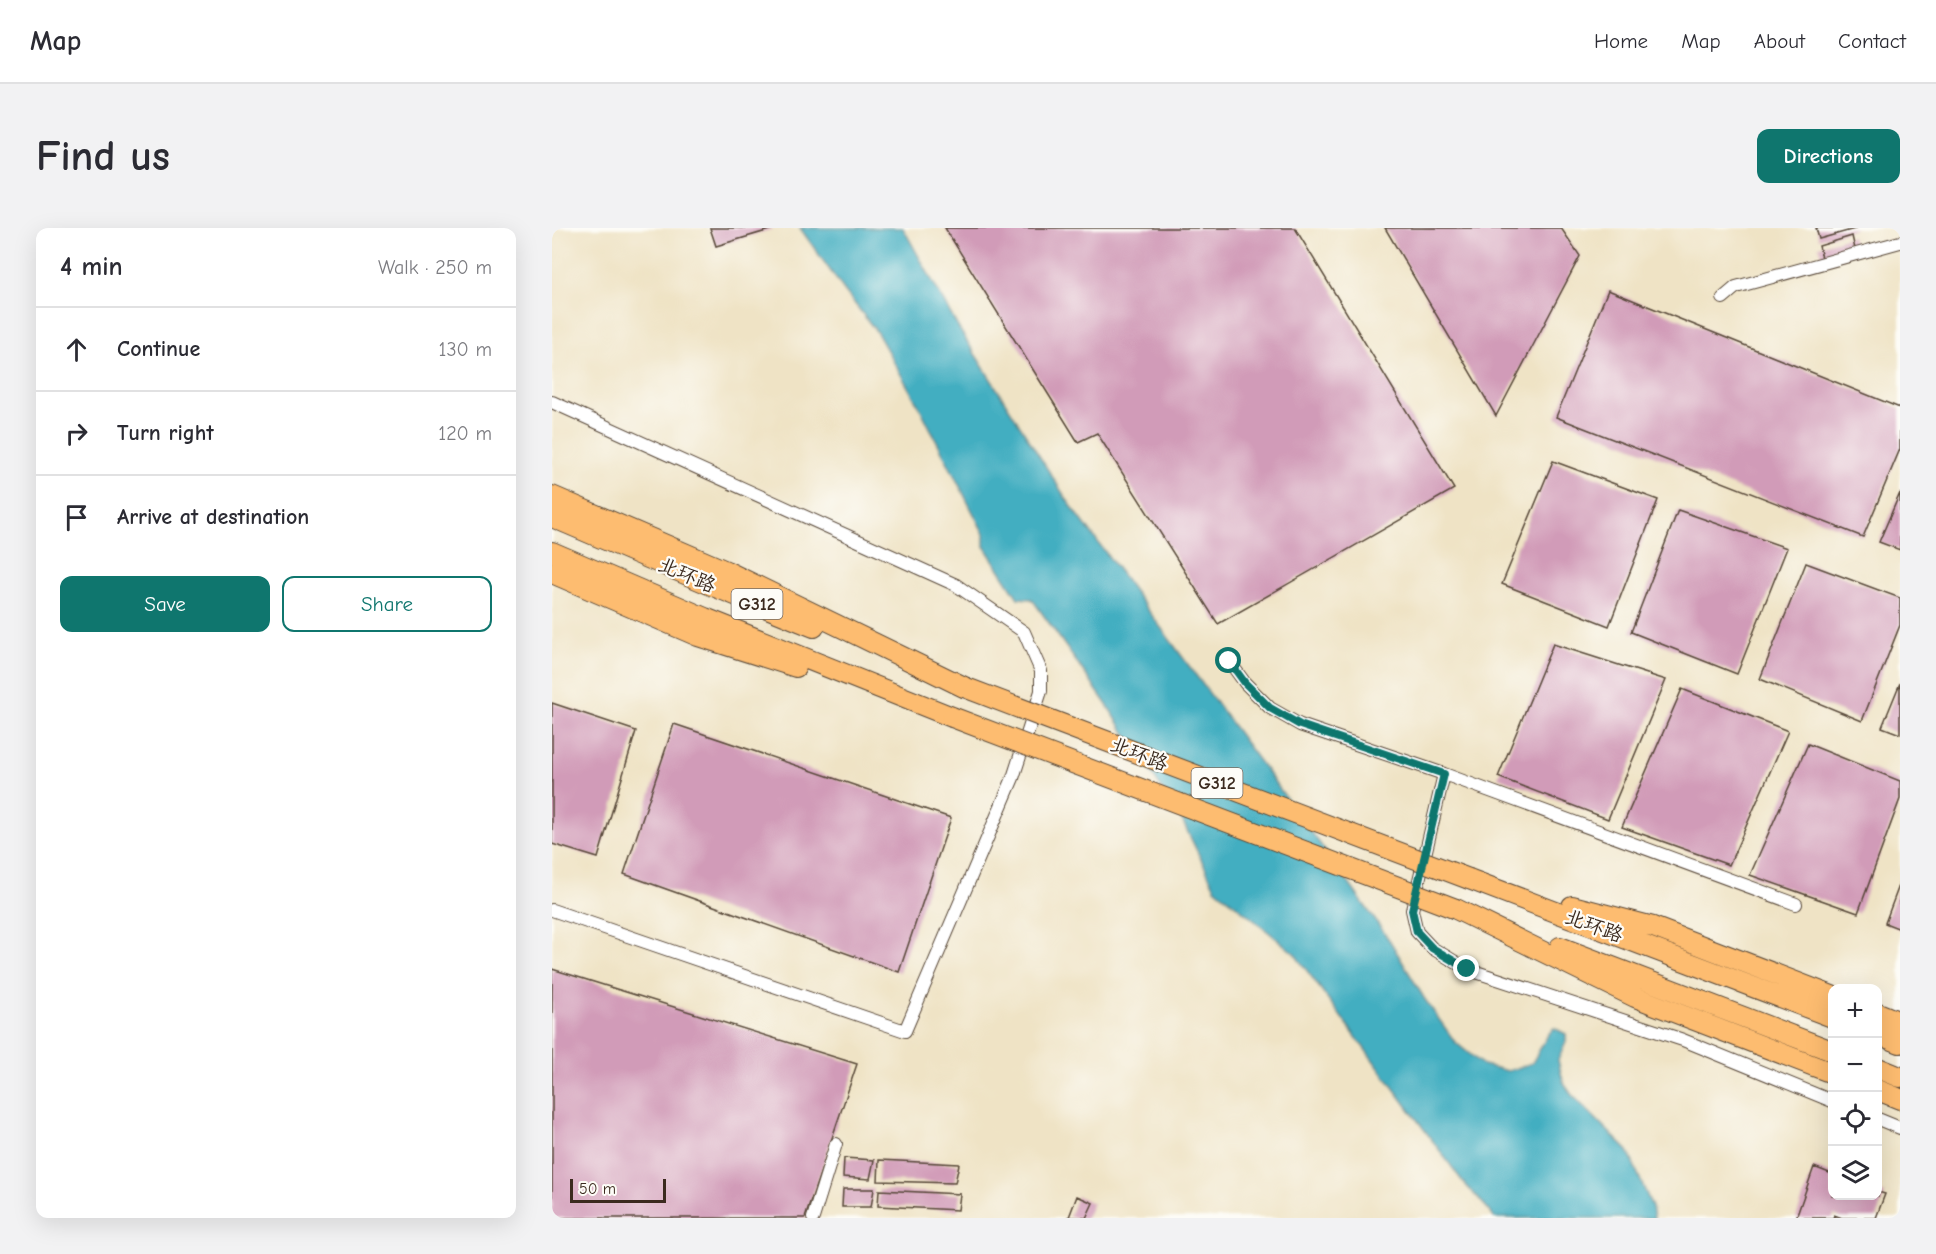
<!DOCTYPE html>
<html lang="en">
<head>
<meta charset="utf-8">
<style>
	:root { --surface:#fff; --page:#f2f2f3; --text:#2b2b33; --muted:#7c7c81; --line:#e1e1e2; --accent:#0f766e }
	body { margin:0; font-family:"Comic Neue","LXGW WenKai TC",sans-serif; background:var(--page); color:var(--text) }
	.controls { position:absolute; right:18px; bottom:18px; display:grid; overflow:hidden; border-radius:12px; box-shadow:0 6px 24px #0002 }
	.controls button { width:54px; height:54px; display:grid; place-items:center; padding:0; border:0; border-bottom:2px solid var(--line); background:var(--surface); color:var(--text); font:30px sans-serif }
	.scale { position:absolute; left:18px; bottom:15px; width:96px; box-sizing:border-box; padding-left:6px; border:3px solid #3b2a1e; border-top:0; font-size:16px; line-height:21px; white-space:nowrap; color:#3b2a1e; -webkit-text-stroke:4px #fdfcf7; paint-order:stroke }
	.stop { position:absolute; width:18px; height:18px; margin:-14px; border:4px solid #0f766e; border-radius:50%; background:#fff }
	.stop.end { background:#0f766e; border-color:#fff; box-shadow:0 2px 6px #0008 }
	.list { margin:0; padding:0; list-style:none }
	h2 { display:flex; justify-content:space-between; align-items:center; height:78px; margin:0; padding:0 24px; font-size:26px }
	h2 small { font-size:20px; font-weight:400; color:var(--muted) }
	.list li { display:grid; grid-template-columns:39px 1fr auto; gap:18px; align-items:center; box-sizing:border-box; height:84px; padding:0 24px; border-top:2px solid var(--line) }
	.list b { display:block; font-size:22px; white-space:nowrap }
	.list em { font-size:20px; font-style:normal; color:var(--muted) }
	.actions { display:flex; gap:12px; padding:18px 24px }
	.actions a { flex:1; padding:14px 0; border:2px solid var(--accent); border-radius:12px; text-align:center; font-size:21px; color:var(--accent) }
	.actions .main { background:var(--accent); color:#fff }
	.icon { flex:none; width:33px; height:33px; fill:none; stroke:currentColor; stroke-width:2; stroke-linecap:round; stroke-linejoin:round }
	.map { position:relative; flex:none; width:1348px; height:990px; overflow:hidden; border-radius:12px }
	header { display:flex; align-items:center; gap:36px; box-sizing:border-box; height:84px; padding:0 30px; background:var(--surface); border-bottom:2px solid var(--line) }
	header strong { font-size:28px }
	nav { display:flex; gap:33px; margin-inline-start:auto; font-size:21px }
	.intro { display:flex; align-items:center; justify-content:space-between; box-sizing:border-box; height:144px; padding:0 36px }
	h1 { margin:0; font-size:42px }
	.button { padding:15px 27px; border-radius:12px; background:var(--accent); color:#fff; font-size:21px; font-weight:700 }
	main { display:flex; gap:36px; padding:0 36px }
	aside { flex:1; background:var(--surface); border-radius:12px; box-shadow:0 6px 24px #0002 }
	.map>svg:first-child { display:block }
	.water { fill:#42aec1; stroke:#3e6c70; stroke-width:1.5 }
	.building { fill:#d19bb8 }
	.lines { fill:none; stroke-linecap:round; stroke-linejoin:round }
	.minor-casing { stroke:#564637; stroke-width:14 }
	.trunk-casing { stroke:#564637; stroke-width:22 }
	.minor { stroke:#fff; stroke-width:12 }
	.trunk { stroke:#fdbc6f; stroke-width:20 }
	.trunk-bridge-casing { stroke:#564637; stroke-width:22; stroke-linecap:butt }
	.trunk-bridge { stroke:#fdbc6f; stroke-width:20 }
	.route { stroke:#0f766e; stroke-width:8 }
	.labels { text-anchor:middle; dominant-baseline:central; stroke-width:4.5; stroke-linejoin:round; paint-order:stroke }
	.shield { fill:#fdfcf7; stroke:#75695f; stroke-width:1.5 }
	.shield-label { font-size:18px; font-weight:bold; fill:#3b2a1e }
	.street-label { font-size:20px; fill:#3b2a1e; stroke:#fdfcf7 }
</style>
</head>
<body>
<header>
<strong>Map</strong>
<nav><a>Home</a><a>Map</a><a>About</a><a>Contact</a></nav>
</header>
<div class="intro"><h1>Find us</h1><a class="button">Directions</a></div>
<main>
<aside>
<h2>4 min<small>Walk · 250 m</small></h2>
<ul class="list">
<li><svg class="icon" aria-label="ahead" viewBox="0 0 24 24"><path d="M12 20V5M6 11l6-6 6 6"/></svg><div><b>Continue</b></div><em>130 m</em></li>
<li><svg class="icon" aria-label="right" viewBox="0 0 24 24"><path d="M7 20v-9h11M14 6l5 5-5 5"/></svg><div><b>Turn right</b></div><em>120 m</em></li>
<li><svg class="icon" aria-label="arrive" viewBox="0 0 24 24"><path d="M6 21V4h12l-3 4 3 4H6"/></svg><div><b>Arrive at destination</b></div></li>
</ul>
<div class="actions"><a class="main">Save</a><a>Share</a></div>
</aside>
<div class="map">
<svg width="1348" height="990" viewBox="0 0 1348 990">
	<rect width="100%" height="100%" fill="#fdfcf7"/>
	<filter id="ink" filterUnits="userSpaceOnUse"><feTurbulence type="fractalNoise" baseFrequency=".0167" numOctaves="2"/><feDisplacementMap in="SourceGraphic" scale="12" xChannelSelector="R" yChannelSelector="G"/><feConvolveMatrix kernelMatrix="1 2 1 2 8 2 1 2 1" color-interpolation-filters="sRGB"/></filter>
	<filter id="wash" filterUnits="userSpaceOnUse"><feTurbulence type="fractalNoise" baseFrequency=".008" numOctaves="4" result="noise"/><feDisplacementMap in="SourceGraphic" scale="24" xChannelSelector="R" yChannelSelector="G"/><feGaussianBlur stdDeviation="1.35" result="paint"/><feColorMatrix in="noise" values="0 0 0 0 0 0 0 0 0 0 0 0 0 0 0 0 0 1.4 0 .05"/><feComposite in="paint" operator="in"/></filter>
	<g filter="url(#wash)">
		<rect width="100%" height="100%" fill="#efe3c5"/>
		<path class="water" d="M 248,0 L 351,0 L 406,99 L 515,272 L 796,654 L 838,713 L 872,770 L 903,814 L 931,837 L 956,843 L 980,835 L 996,807 L 1002,800 L 1014,806 L 1014,814 L 1006,832 L 1011,853 L 1019,866 L 1076,923 L 1100,979 L 1102,990 L 942,990 L 937,982 L 911,954 L 742,725 L 663,660 L 629,590 L 553,474 L 480,371 L 466,370 L 432,318 L 432,306 L 368,180 L 324,103 L 292,62 Z"/>
		<g id="blocks">
			<path class="building" d="M 158,0 L 220,0 L 221,1 L 164,18 Z
				M 393,0 L 743,0 L 902,261 L 666,396 L 545,205 L 526,214 Z
				M 833,0 L 1009,0 L 1028,28 L 944,188 Z
				M 1264,0 L 1303,0 L 1303,1 L 1267,11 Z
				M 1300,8 L 1303,21 L 1270,30 L 1267,18 Z
				M 1056,62 L 1348,180 L 1348,221 L 1311,309 L 1004,189 Z
				M 1001,233 L 1106,272 L 1057,398 L 950,356 Z
				M 1348,265 L 1348,322 L 1327,314 Z
				M 1126,282 L 1235,320 L 1185,446 L 1079,404 Z
				M 1254,335 L 1348,370 L 1348,397 L 1310,493 L 1208,451 Z
				M 1001,416 L 1114,452 L 1056,591 L 946,549 Z
				M 1348,455 L 1348,506 L 1330,499 Z
				M 1130,461 L 1236,503 L 1177,637 L 1070,599 Z
				M 0,475 L 84,503 L 46,630 L 0,616 Z
				M 122,496 L 399,590 L 347,744 L 72,646 Z
				M 1256,516 L 1348,553 L 1348,571 L 1306,685 L 1198,647 Z
				M 1348,655 L 1348,701 L 1333,695 Z
				M 0,741 L 305,836 L 253,990 L 0,990 Z
				M 292,930 L 322,932 L 318,951 L 291,949 Z
				M 327,932 L 407,936 L 403,955 L 326,953 Z
				M 1262,939 L 1280,946 L 1280,968 L 1326,968 L 1326,964 L 1333,966 L 1324,990 L 1290,990 L 1282,987 L 1281,990 L 1244,990 Z
				M 291,961 L 322,961 L 319,979 L 290,979 Z
				M 327,962 L 408,966 L 406,982 L 326,978 Z
				M 525,968 L 541,975 L 534,990 L 517,989 Z"/>
		</g>
	</g>
	<g filter="url(#ink)">
		<use href="#blocks" fill-opacity="0" stroke="#564637" stroke-width="1.5"/>
		<g class="lines">
			<g class="minor-casing">
				<path id="minor" d="M 1171,70 L 1184,59 L 1348,14
					M 0,174 L 404,357 L 472,404 L 489,443 L 489,463 L 461,550 L 353,803 L 0,682
					M 677,433 L 693,455 L 718,480 L 748,497 L 892,546 L 1244,676
					M 892,546 L 860,682 L 865,704 L 880,720 L 915,741 L 1131,812 L 1280,873
					M 1326,891 L 1348,900
					M 261,990 L 284,916"/>
			</g>
			<g class="trunk-casing">
				<path id="trunk" d="M 0,268 L 174,343 L 412,459
					M 0,289 L 166,360 L 262,399
					M 0,324 L 153,390 L 400,489
					M 0,345 L 146,408 L 244,439
					M 917,651 L 1280,789
					M 1020,678 L 1101,699 L 1280,768
					M 904,681 L 1083,769 L 1280,845
					M 1008,719 L 1280,823
					M 1326,785 L 1348,794
					M 1326,806 L 1348,815
					M 1326,840 L 1348,849
					M 1326,862 L 1348,871"/>
			</g>
			<use href="#minor" class="minor"/>
			<use href="#trunk" class="trunk"/>
			<g class="trunk-bridge-casing">
				<path id="trunk-bridge" d="M 412,459 L 917,651
					M 400,489 L 904,681"/>
			</g>
			<use href="#trunk-bridge" class="trunk-bridge"/>
		</g>
	</g>
	<g class="lines" filter="url(#ink)">
		<path class="route" d="M 677,433 L 693,455 L 718,480 L 748,497 L 892,546 L 860,682 L 865,704 L 880,720 L 915,741"/>
	</g>
	<g class="labels">
		<g class="shield">
			<rect x="179.5" y="361" width="51" height="30" rx="4.5"/>
			<rect x="639.5" y="540" width="51" height="30" rx="4.5"/>
		</g>
		<g class="shield-label">
			<text x="205" y="376">G312</text>
			<text x="665" y="555">G312</text>
		</g>
		<g class="street-label">
			<text transform="translate(135 347) rotate(23)">北环路</text>
			<text transform="translate(587 526) rotate(21)">北环路</text>
			<text transform="translate(1042 698) rotate(20)">北环路</text>
		</g>
	</g>
</svg>
<div class="controls">
<button>+</button>
<button>−</button>
<button><svg class="icon" aria-label="locate" viewBox="0 0 24 24"><circle cx="12" cy="12" r="6"/><path d="M12 2v4M12 18v4M2 12h4M18 12h4"/></svg></button>
<button><svg class="icon" aria-label="layers" viewBox="0 0 24 24"><path d="M12 4l9 5-9 5-9-5zM3 14l9 5 9-5"/></svg></button>
</div>
<div class="scale">50 m</div>
<div class="stop" style="left:677px;top:433px"></div>
<div class="stop end" style="left:915px;top:741px"></div>
</div>
</main>
</body>
</html>
